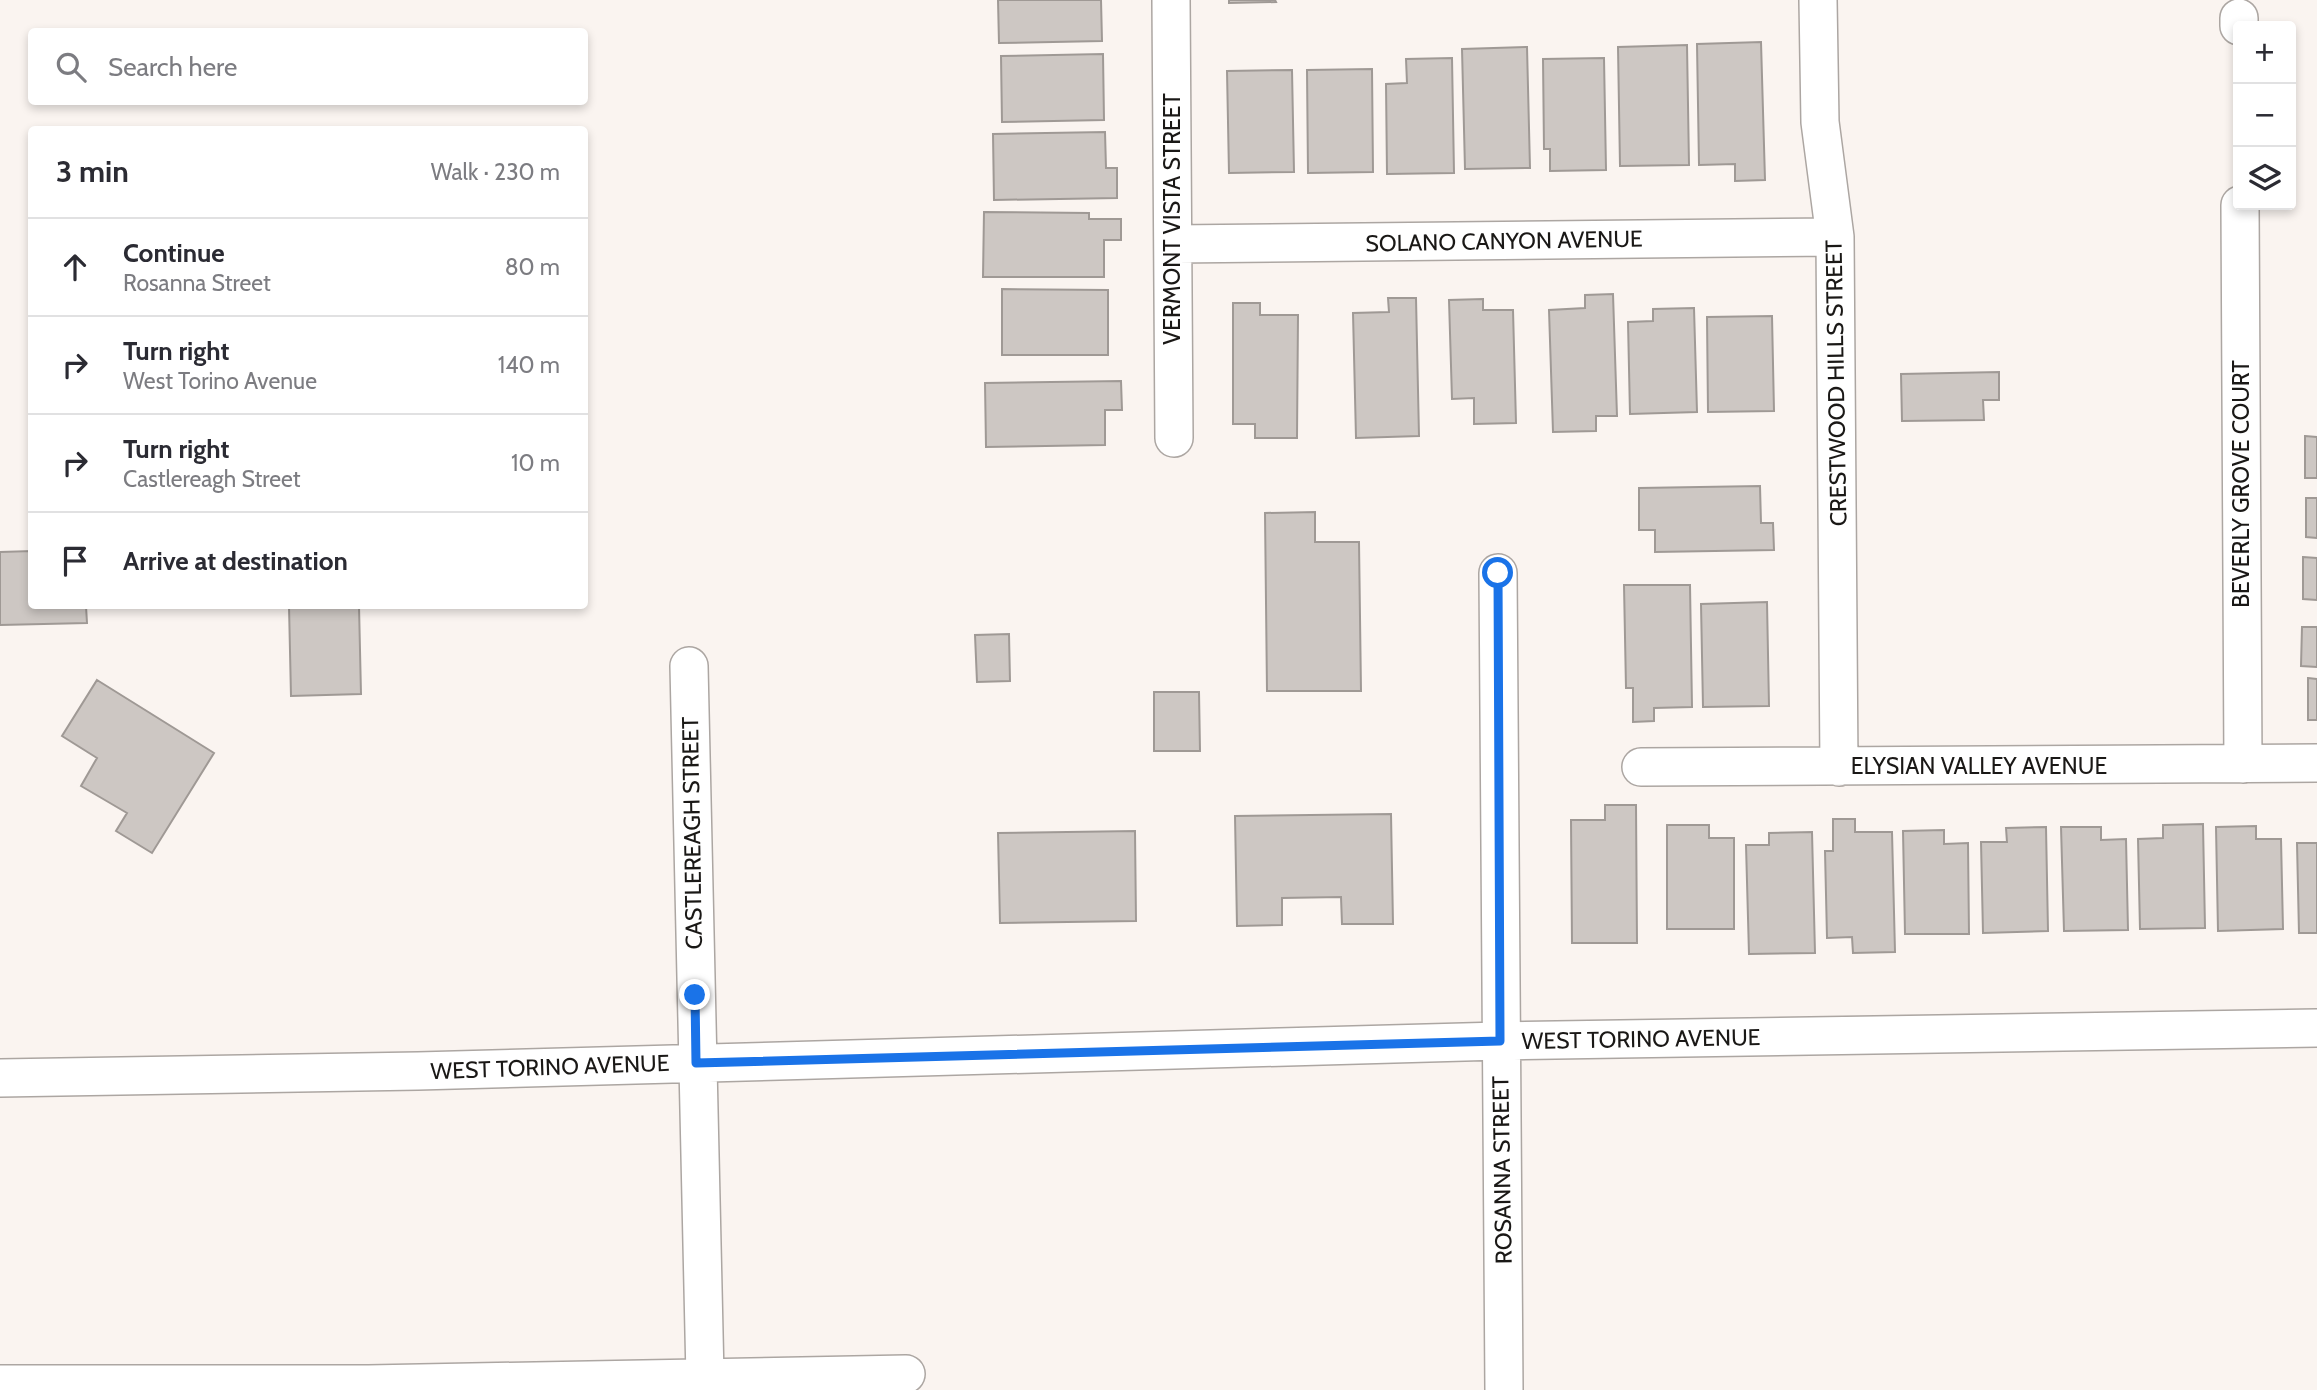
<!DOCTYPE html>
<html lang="en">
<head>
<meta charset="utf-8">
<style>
	:root { --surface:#fff; --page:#f2f2f3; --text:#2b2b33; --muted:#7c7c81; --line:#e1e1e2 }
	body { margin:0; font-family:Cabin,sans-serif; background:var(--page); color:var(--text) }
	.controls { position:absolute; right:21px; top:21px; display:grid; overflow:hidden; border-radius:7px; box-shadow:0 4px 10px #0003 }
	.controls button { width:63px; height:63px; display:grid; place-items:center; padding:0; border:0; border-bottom:2px solid var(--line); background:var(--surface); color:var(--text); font:35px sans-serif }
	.stop { position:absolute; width:21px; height:21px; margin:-16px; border:5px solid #1a73e8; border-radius:50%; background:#fff }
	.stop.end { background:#1a73e8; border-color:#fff; box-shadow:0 2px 7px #0008 }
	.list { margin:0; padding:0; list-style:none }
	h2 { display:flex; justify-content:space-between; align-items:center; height:91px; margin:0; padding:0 28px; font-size:30px }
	h2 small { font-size:23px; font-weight:400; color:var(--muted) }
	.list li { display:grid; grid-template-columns:46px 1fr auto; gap:21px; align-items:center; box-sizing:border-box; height:98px; padding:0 28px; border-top:2px solid var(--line) }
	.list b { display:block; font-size:26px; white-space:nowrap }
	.list p { margin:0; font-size:23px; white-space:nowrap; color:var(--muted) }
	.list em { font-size:23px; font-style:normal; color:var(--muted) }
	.icon { flex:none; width:38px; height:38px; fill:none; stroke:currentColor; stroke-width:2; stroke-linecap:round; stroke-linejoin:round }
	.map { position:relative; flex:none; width:2317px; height:1390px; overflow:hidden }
	.search { position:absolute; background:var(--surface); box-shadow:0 4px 10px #0003; left:28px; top:28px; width:560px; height:77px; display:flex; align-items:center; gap:18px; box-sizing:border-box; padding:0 24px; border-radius:7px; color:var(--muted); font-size:26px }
	.panel { position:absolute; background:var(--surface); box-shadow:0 4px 10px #0003; left:28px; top:126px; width:560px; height:483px; border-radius:7px }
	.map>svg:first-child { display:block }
	.building { fill:#cdc7c3; stroke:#9f9995; stroke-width:2 }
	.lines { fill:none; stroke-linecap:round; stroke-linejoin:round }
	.minor-casing { stroke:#aca6a2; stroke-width:40 }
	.minor { stroke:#fff; stroke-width:37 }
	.route { stroke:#1a73e8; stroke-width:9 }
	.labels { text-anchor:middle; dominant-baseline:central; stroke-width:5; stroke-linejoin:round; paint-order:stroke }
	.street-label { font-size:23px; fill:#1a1816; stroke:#fff }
</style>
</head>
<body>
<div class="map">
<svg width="2317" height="1390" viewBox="0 0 2317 1390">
	<rect width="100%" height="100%" fill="#faf4f0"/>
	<path class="building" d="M 998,0 L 1101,0 L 1102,41 L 999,43 Z
		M 1229,0 L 1275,0 L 1276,2 L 1229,3 Z
		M 1761,42 L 1765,180 L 1735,181 L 1735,164 L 1699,165 L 1697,44 Z
		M 1687,45 L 1689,165 L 1620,166 L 1618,47 Z
		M 1527,47 L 1530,168 L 1465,169 L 1462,49 Z
		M 1103,54 L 1104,120 L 1002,122 L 1001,56 Z
		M 1452,58 L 1454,173 L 1387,174 L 1386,84 L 1407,83 L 1406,59 Z
		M 1604,58 L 1606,170 L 1550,171 L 1550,149 L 1544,149 L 1543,59 Z
		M 1372,69 L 1373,172 L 1308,173 L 1307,70 Z
		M 1292,70 L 1294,172 L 1229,173 L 1227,71 Z
		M 1105,132 L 1106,168 L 1117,168 L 1117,198 L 994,200 L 993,134 Z
		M 984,212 L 1089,213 L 1089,219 L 1121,219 L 1121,240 L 1104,240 L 1104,277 L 983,277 Z
		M 1002,289 L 1108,290 L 1108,355 L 1002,355 Z
		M 1613,294 L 1617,416 L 1596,416 L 1596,431 L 1553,432 L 1549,310 L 1585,308 L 1585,295 Z
		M 1388,298 L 1416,298 L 1419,436 L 1356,438 L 1353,313 L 1389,312 Z
		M 1483,299 L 1483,310 L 1513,310 L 1516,423 L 1474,424 L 1474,398 L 1452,399 L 1449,300 Z
		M 1233,303 L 1260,303 L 1260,315 L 1298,315 L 1297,438 L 1255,438 L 1255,424 L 1233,424 Z
		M 1694,308 L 1697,412 L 1630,414 L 1628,322 L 1653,321 L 1653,309 Z
		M 1772,316 L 1774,411 L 1708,412 L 1707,317 Z
		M 1999,372 L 1999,400 L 1983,400 L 1984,420 L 1902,421 L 1901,374 Z
		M 1121,381 L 1122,410 L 1105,410 L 1105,445 L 986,447 L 985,383 Z
		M 2305,436 L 2317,437 L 2317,478 L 2305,478 Z
		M 1760,486 L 1761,523 L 1773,523 L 1774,550 L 1655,552 L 1655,530 L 1639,530 L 1639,488 Z
		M 2306,498 L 2317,498 L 2317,538 L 2306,537 Z
		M 1315,512 L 1315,542 L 1359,542 L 1361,691 L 1267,691 L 1265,513 Z
		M 32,551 L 32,606 L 86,606 L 87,623 L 0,625 L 0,552 Z
		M 2303,557 L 2317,558 L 2317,600 L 2303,599 Z
		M 1624,585 L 1690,585 L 1692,707 L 1654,708 L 1654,721 L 1633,722 L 1633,688 L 1626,688 Z
		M 1767,602 L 1769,706 L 1703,707 L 1701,604 Z
		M 289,606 L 359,606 L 361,694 L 291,696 Z
		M 2302,627 L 2317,627 L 2317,667 L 2301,666 Z
		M 1009,634 L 1010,681 L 977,682 L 975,635 Z
		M 2308,678 L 2317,679 L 2317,720 L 2308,720 Z
		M 97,680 L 214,753 L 152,853 L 116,831 L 127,813 L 81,786 L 97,758 L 62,736 Z
		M 1154,692 L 1199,692 L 1200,751 L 1154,751 Z
		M 1605,805 L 1636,805 L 1637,943 L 1572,943 L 1571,820 L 1605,820 Z
		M 1391,814 L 1393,924 L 1342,924 L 1341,897 L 1282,898 L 1282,925 L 1237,926 L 1235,816 Z
		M 1833,819 L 1855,819 L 1855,832 L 1892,832 L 1895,952 L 1853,953 L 1852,937 L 1827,938 L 1825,851 L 1833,851 Z
		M 2203,824 L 2205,928 L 2140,929 L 2138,839 L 2163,838 L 2163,825 Z
		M 1667,825 L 1709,825 L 1709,838 L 1734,838 L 1734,929 L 1667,929 Z
		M 2256,826 L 2256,839 L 2281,839 L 2283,929 L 2218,931 L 2216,827 Z
		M 2046,827 L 2048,931 L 1983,933 L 1981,842 L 2007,842 L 2006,828 Z
		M 2061,827 L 2101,827 L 2101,840 L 2126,839 L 2128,930 L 2064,931 Z
		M 1944,830 L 1944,844 L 1968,843 L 1969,934 L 1905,934 L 1903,831 Z
		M 1135,831 L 1136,921 L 1000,923 L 998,833 Z
		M 1812,832 L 1815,953 L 1749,954 L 1746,845 L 1769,845 L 1769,833 Z
		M 2297,843 L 2317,843 L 2317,933 L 2299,933 Z"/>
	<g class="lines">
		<g class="minor-casing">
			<path id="minor" d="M 1171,0 L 1174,438
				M 1818,0 L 1820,122 L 1835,237 L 1839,767
				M 2239,18 L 2239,26
				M 2240,205 L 2243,764
				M 1173,244 L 1835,237
				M 1498,573 L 1504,1390
				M 689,666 L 705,1377
				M 1641,767 L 2317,763
				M 0,1078 L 418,1071 L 1500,1041 L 2317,1028
				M 0,1384 L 368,1384 L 906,1374"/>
		</g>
		<use href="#minor" class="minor"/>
	</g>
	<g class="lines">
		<path class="route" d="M 695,995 L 696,1063 L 1500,1041 L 1498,573"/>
	</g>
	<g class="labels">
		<g class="street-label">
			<text transform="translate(1172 219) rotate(-90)">VERMONT VISTA STREET</text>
			<text transform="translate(1504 241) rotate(-1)">SOLANO CANYON AVENUE</text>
			<text transform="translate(1836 383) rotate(-91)">CRESTWOOD HILLS STREET</text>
			<text transform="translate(2241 484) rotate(-90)">BEVERLY GROVE COURT</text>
			<text x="1979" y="766">ELYSIAN VALLEY AVENUE</text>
			<text transform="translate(692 833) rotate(-91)">CASTLEREAGH STREET</text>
			<text transform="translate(1641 1039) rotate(-1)">WEST TORINO AVENUE</text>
			<text transform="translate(550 1067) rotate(-2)">WEST TORINO AVENUE</text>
			<text transform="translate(1502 1170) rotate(-91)">ROSANNA STREET</text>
		</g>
	</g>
</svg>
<div class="controls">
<button>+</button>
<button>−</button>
<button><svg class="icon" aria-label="layers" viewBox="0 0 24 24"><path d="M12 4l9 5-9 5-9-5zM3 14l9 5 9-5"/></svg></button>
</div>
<div class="stop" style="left:1498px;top:573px"></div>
<div class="stop end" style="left:695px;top:995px"></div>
<div class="search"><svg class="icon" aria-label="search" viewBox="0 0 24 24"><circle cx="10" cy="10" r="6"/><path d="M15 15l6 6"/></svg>Search here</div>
<section class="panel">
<h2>3 min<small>Walk · 230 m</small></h2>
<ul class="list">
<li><svg class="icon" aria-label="ahead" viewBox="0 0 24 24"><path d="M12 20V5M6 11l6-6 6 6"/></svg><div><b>Continue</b><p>Rosanna Street</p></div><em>80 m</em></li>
<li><svg class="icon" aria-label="right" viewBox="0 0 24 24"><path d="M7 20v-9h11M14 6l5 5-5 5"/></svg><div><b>Turn right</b><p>West Torino Avenue</p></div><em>140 m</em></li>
<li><svg class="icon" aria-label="right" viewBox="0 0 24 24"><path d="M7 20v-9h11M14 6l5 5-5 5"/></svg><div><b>Turn right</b><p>Castlereagh Street</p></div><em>10 m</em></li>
<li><svg class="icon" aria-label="arrive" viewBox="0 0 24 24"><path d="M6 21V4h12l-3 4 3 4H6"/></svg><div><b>Arrive at destination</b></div></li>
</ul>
</section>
</div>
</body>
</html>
